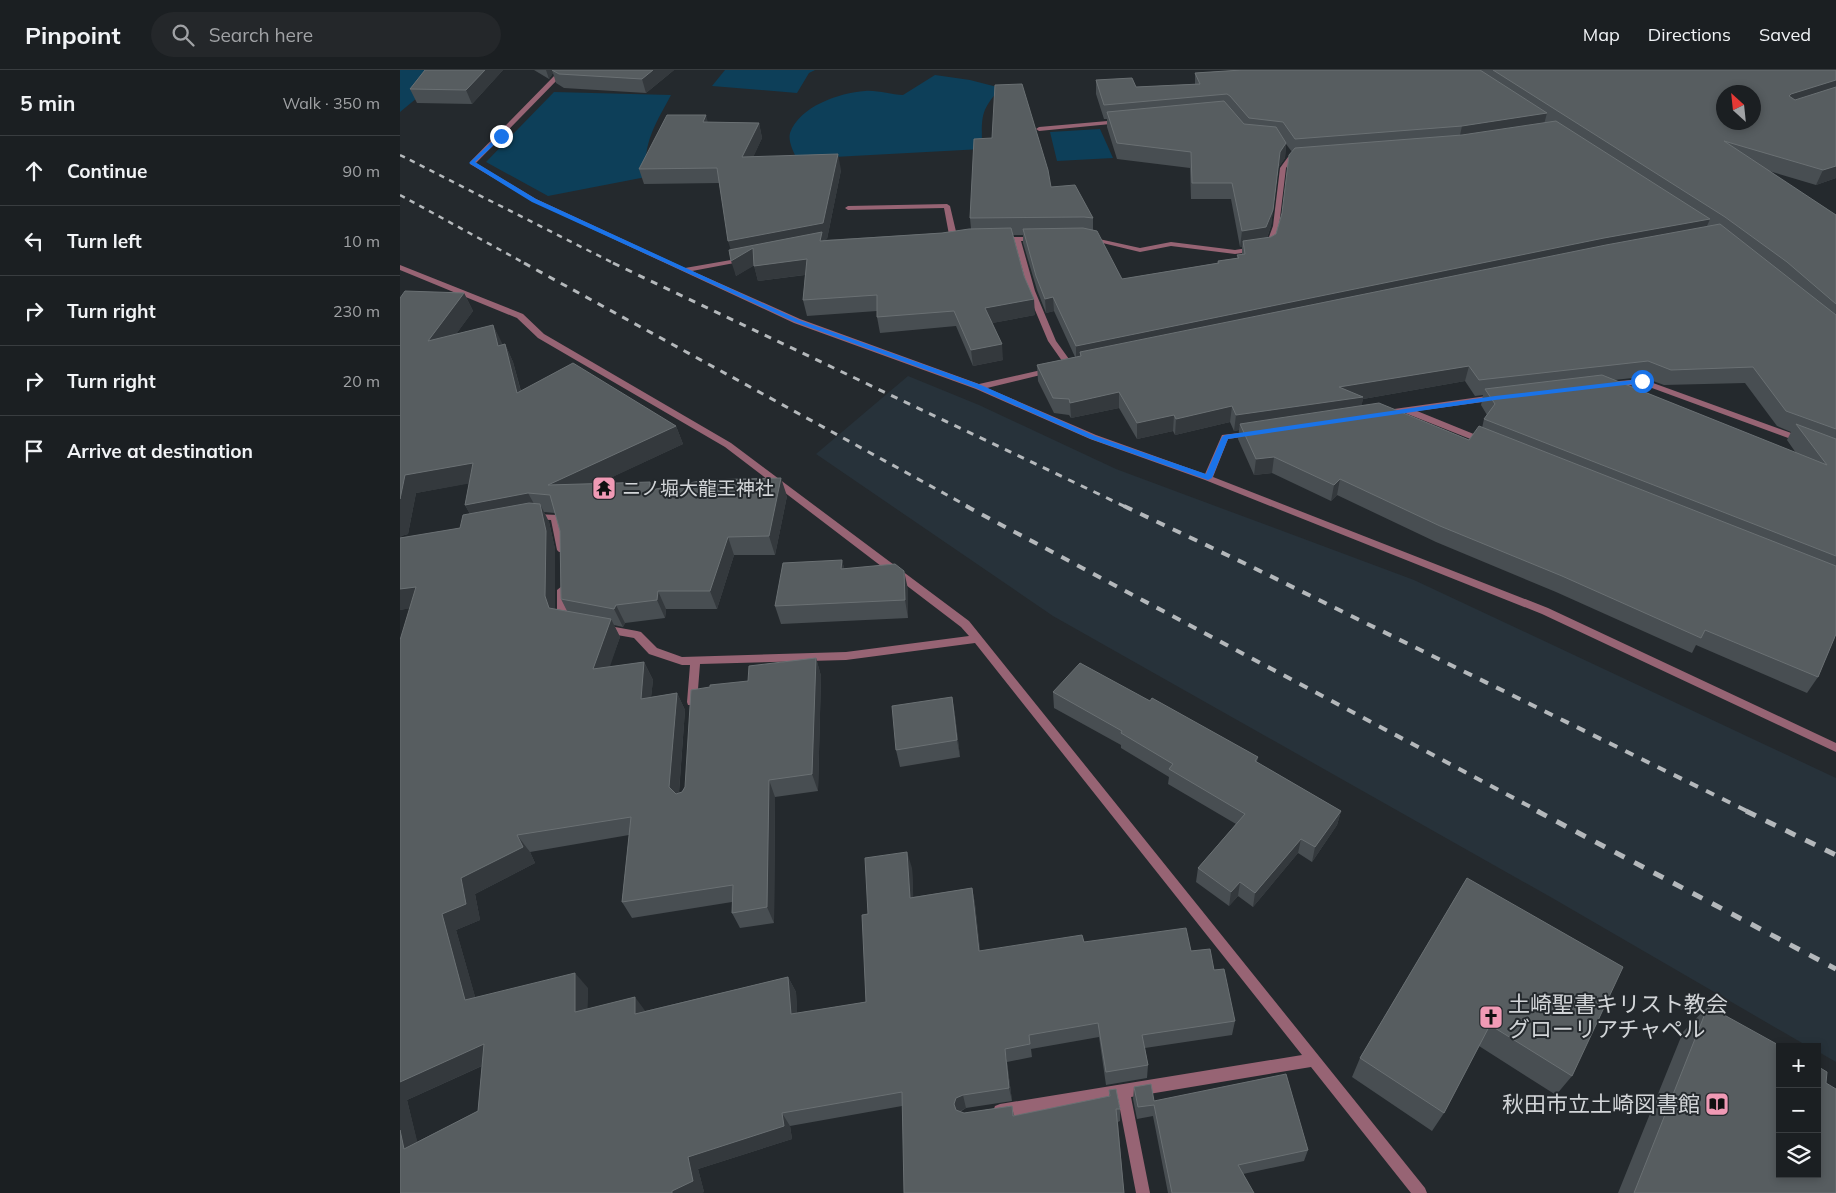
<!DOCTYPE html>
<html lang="en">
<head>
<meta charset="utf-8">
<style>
	:root { --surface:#1b1f22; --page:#24272a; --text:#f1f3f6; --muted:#a0a2a5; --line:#393d40 }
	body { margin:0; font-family:Mulish,"Noto Sans JP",sans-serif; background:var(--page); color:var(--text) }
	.controls { position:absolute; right:15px; bottom:15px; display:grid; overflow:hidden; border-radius:0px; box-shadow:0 2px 8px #0003 }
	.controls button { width:45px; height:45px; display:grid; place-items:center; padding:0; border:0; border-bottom:1px solid var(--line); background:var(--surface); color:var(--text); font:25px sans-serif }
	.compass { position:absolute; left:1316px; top:15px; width:45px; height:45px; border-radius:50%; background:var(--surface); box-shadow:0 2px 8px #0003; rotate:333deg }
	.stop { position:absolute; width:15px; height:15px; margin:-11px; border:4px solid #1a73e8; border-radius:50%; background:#fff }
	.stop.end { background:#1a73e8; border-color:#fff; box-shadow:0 1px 5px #0008 }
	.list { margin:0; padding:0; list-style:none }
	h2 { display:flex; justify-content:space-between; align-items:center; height:65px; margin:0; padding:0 20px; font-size:21px }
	h2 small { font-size:16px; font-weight:400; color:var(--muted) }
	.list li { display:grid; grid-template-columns:32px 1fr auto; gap:15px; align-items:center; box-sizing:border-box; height:70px; padding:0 20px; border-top:1px solid var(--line) }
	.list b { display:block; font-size:19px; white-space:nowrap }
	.list em { font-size:16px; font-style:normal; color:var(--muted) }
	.icon { flex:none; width:28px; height:28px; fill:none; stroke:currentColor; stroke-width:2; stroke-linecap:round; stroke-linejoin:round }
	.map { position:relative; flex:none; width:1436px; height:1123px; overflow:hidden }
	header { display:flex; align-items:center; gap:30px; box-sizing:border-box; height:70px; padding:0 25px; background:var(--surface); border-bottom:1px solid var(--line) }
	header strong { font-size:24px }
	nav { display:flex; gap:28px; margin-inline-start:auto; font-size:18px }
	.search { width:350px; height:45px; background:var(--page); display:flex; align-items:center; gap:12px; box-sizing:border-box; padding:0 18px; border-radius:28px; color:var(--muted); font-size:19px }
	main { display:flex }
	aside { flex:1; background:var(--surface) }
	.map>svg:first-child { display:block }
	.built { fill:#27323a }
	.green { fill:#0d3f59 }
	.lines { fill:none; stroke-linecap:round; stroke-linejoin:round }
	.minor { fill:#976474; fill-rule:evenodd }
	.rail-far3 { stroke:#b4b8bb; stroke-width:2.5; stroke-dasharray:5.5 5.5; stroke-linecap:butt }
	.rail-far2 { stroke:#b4b8bb; stroke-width:3; stroke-dasharray:7 7; stroke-linecap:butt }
	.rail-far1 { stroke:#b4b8bb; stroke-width:4; stroke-dasharray:9 9; stroke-linecap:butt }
	.rail { stroke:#b4b8bb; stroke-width:5; stroke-dasharray:11 11; stroke-linecap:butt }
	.wall { fill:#484e52; fill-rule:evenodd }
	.shaded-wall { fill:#34393d }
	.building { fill:#575d60; stroke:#6a7073; fill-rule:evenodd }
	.route { fill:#1a73e8 }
	.labels { text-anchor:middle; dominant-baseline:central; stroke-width:4; stroke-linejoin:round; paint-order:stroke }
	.poi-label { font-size:19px; fill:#d2d5d8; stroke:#24292d; text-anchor:start }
	.near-poi-label { font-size:22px; fill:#d2d5d8; stroke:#24292d; text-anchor:start }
</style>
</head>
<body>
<header>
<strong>Pinpoint</strong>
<div class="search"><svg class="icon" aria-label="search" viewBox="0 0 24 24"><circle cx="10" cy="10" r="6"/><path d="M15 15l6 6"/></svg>Search here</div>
<nav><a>Map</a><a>Directions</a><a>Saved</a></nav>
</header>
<main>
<aside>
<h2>5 min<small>Walk · 350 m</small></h2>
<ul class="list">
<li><svg class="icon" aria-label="ahead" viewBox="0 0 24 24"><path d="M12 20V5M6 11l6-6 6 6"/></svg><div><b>Continue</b></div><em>90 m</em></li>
<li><svg class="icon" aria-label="left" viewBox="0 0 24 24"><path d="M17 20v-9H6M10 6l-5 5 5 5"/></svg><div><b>Turn left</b></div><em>10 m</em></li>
<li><svg class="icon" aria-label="right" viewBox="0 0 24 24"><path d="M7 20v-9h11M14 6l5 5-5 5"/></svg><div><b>Turn right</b></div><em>230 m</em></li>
<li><svg class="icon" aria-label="right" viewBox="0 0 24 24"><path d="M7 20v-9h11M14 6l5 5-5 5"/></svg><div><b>Turn right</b></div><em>20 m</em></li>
<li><svg class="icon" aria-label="arrive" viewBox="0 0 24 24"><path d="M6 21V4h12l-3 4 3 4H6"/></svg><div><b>Arrive at destination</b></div></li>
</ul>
</aside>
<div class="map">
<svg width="1436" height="1123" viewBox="0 0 1436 1123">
	<rect width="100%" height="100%" fill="#24292d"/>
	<path class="built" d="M 508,306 L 579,335 L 716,399 L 1014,510 L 1436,708 L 1436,992 L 1417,981 L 1417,977 L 1409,977 L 1154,829 L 653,546 L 416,384 Z"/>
	<path class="green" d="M 0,0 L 37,0 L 23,23 L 0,42 Z
		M 325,0 L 415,0 L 409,3 L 397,23 L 312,16 Z
		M 535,5 L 570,10 L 601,18 C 579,41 582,48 582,79 L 397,89 C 393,81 388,71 390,63 C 400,36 439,23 465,21 C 478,20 491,25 503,25 Z
		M 154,22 L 271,25 C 255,55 243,72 246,107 L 148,126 L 86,92 Z
		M 700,59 L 713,88 L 657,91 L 650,62 Z"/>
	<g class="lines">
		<path class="minor" d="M 158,0 L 164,0 L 161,6 L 76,93 L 136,129 L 285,198 L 348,187 L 348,191 L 345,191 L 292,201 L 400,249 L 579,314 L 650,298 L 653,298 L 653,302 L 587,318 L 696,365 L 805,404 L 822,365 L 855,361 L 855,365 L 828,369 L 813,407 L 1148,538 L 1436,673 L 1436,682 L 1142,544 L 805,410 L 690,369 L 576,319 L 394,253 L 132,131 L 70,94 L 70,92 L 156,4 Z
			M 719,50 L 721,51 L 721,53 L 639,61 L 636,59 L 639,57 Z
			M 888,87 L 893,88 L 886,98 L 879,156 L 872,179 L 835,184 L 771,176 L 740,182 L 686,169 L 690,167 L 740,178 L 771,172 L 835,180 L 866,175 L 873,156 L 880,98 Z
			M 547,134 L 550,136 L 558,170 L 554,172 L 550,170 L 544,138 L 448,140 L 445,138 L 448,136 Z
			M 602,167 L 635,167 L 639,169 L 635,171 L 621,171 L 635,221 L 656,271 L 674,296 L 673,298 L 667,298 L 648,271 L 627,221 L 614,171 L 600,170 L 600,168 Z
			M 0,195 L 123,244 L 144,264 L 331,373 L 569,551 L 1025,1118 L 1027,1123 L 1011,1123 L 911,997 L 731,1027 L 750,1123 L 736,1123 L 718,1029 L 600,1048 L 595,1046 L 593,1041 L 595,1036 L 600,1034 L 902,985 L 575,573 L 446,590 L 300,594 L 297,632 L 296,635 L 288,635 L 287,632 L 290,595 L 282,595 L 249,584 L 234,568 L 200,562 L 199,559 L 204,555 L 237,561 L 241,562 L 257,578 L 282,587 L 446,582 L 569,566 L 561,557 L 325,377 L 138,268 L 117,248 L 0,200 Z
			M 1242,309 L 1405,368 L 1406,370 L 1405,372 L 1399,372 L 1241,314 L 1208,318 L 1204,315 L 1208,312 Z
			M 1094,325 L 1097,326 L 1097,330 L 1017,341 L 1086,369 L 1087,371 L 1083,374 L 1005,343 L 987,346 L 983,343 L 987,340 Z
			M 134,444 L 158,445 L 167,480 L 165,482 L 159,482 L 157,480 L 151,450 L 131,449 L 129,447 Z
			M 162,516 L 167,520 L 167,544 L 171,552 L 166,556 L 162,555 L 157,544 L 157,520 Z"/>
		<path class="rail-far3" d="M 0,85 L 215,194
			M 0,125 L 126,194"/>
		<path class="rail-far2" d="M 124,193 L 569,437
			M 213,193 L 726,437"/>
		<path class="rail-far1" d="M 566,436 L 1140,742
			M 724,436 L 848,495 L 1349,742"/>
		<path class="rail" d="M 1137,741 L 1436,899
			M 1346,741 L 1436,785"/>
	</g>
	<path class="wall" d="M 25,0 L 103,0 L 72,34 L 17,33 L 10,19 Z
		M 134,0 L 274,0 L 246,23 L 164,18 L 156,13 L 153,3 L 149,9 Z
		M 840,0 L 1436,0 L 1436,108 L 1416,115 L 1369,101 L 1436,145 L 1436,564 L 1418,607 L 1407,623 L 1296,575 L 1292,583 L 1156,522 L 1036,472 L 937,425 L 931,431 L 872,403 L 854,405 L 838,369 L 839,360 L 834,361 L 830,352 L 775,365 L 773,361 L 737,369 L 719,338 L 671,348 L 669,345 L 654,343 L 638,311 L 637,295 L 675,287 L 654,241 L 646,243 L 637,220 L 623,173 L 623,165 L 613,165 L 635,245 L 592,253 L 603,290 L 573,296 L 556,256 L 480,263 L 477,247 L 477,241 L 407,246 L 403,230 L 405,205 L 358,211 L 354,195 L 336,206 L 319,113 L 244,114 L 239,99 L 308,52 L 359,53 L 362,68 L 353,87 L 441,100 L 427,169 L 423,170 L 542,163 L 571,159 L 570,148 L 651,117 L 693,148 L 693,160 L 722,209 L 817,193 L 818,191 L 837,188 L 837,185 L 842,185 L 842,177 L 840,177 L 831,129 L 791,129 L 790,98 L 717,89 L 707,57 L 707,49 L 704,49 L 696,24 L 696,10 L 736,17 L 795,14 L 795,3 ZM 886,74 L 892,82 L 882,143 L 876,164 L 871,167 L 867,168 L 871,156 L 878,98 L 885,88 ZM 1242,307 L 1264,315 L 1345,313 L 1377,356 L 1391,362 L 1387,370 L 1396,383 L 1214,310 ZM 1065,311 L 1075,326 L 1083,325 L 1081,335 L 1087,345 L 1084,349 L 1082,358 L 1069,370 L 961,336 L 963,329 Z
		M 64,223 L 73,241 L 56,264 L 93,255 L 102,275 L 105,274 L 113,292 L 121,321 L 276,356 L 283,374 L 199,413 L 253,419 L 387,426 L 375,485 L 334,485 L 317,539 L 266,539 L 265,548 L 225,553 L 223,557 L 214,555 L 220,567 L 209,597 L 244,592 L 253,610 L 251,627 L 277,623 L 285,640 L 279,723 L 282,722 L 348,611 L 416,588 L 421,606 L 418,721 L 375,727 L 374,853 L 340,858 L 332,843 L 332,832 L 232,848 L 222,832 L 229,765 L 130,782 L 135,793 L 75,824 L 80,850 L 56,860 L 75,927 L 188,918 L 187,939 L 245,941 L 388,907 L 396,922 L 397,943 L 466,932 L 468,844 L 512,798 L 513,827 L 572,818 L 575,834 L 580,881 L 684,872 L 791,881 L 814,900 L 835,951 L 832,965 L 745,978 L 748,995 L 747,1008 L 706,1015 L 699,967 L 631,979 L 632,987 L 607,992 L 612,1031 L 566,1038 L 560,1042 L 564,1043 L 612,1036 L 614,1046 L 709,1027 L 709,1020 L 720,1039 L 720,1051 L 718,1052 L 724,1123 L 502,1036 L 390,1056 L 392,1069 L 298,1099 L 304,1122 L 0,1123 L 10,538 L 0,540 L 0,228 ZM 69,413 L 65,435 L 70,444 L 60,458 L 2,468 L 1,466 L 8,464 L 16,423 ZM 144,442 L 155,443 L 160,461 L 161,529 L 167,541 L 155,539 L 155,479 L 149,452 ZM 82,996 L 78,1041 L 17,1072 L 7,1030 Z
		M 442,490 L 444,499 L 508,519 L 508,548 L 381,554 L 375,536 Z
		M 653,622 L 750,631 L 858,687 L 857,692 L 941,741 L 937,755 L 912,792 L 898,783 L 853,837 L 838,826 L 829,836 L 796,812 L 798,798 L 836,754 L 768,714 L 769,707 L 721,678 L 721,675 L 654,638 Z
		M 552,627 L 555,645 L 560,687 L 500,697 L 496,680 Z
		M 1067,808 L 1172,1006 L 1156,1025 L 1079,976 L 1044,1043 L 1032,1061 L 952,1007 L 960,988 Z
		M 1308,936 L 1426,1013 L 1436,1123 L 1218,1123 L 1283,962 Z
		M 734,1017 L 754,1031 L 908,1080 L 904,1091 L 843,1104 L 854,1123 L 768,1123 L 753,1046 L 737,1049 L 733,1029 Z"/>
	<path class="shaded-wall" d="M 85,0 L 103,0 L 72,34 L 66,20 Z
		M 146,0 L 152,0 L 153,3 L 149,9 Z
		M 253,0 L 274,0 L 246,23 L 242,9 Z
		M 1436,10 L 1436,21 L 1383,40 L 1391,24 Z
		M 1147,43 L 1143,58 L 1059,70 L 1062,56 Z
		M 306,45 L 310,60 L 303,52 Z
		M 359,53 L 362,68 L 346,103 L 342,87 Z
		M 886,73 L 885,88 L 878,98 L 871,156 L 865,173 L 843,171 L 842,177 L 840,177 L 842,161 L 880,82 Z
		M 438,84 L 441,100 L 427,169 L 423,170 L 425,177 L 357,194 L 336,206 L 331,191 L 333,187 L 328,171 Z
		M 1436,96 L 1436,108 L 1416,115 L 1423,100 Z
		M 1310,149 L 1304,163 L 681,286 L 680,282 L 680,289 L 676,290 L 676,276 L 1204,168 Z
		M 407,189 L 411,204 L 358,211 L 354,196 Z
		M 64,223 L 73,241 L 38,289 L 28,271 Z
		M 653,227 L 654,241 L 646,243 L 645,229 Z
		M 634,229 L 635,245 L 587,254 L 585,238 Z
		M 93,255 L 102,273 L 107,294 L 98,276 Z
		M 105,274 L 113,292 L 126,341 L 117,323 Z
		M 602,274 L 603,290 L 573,296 L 571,280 Z
		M 1069,296 L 1065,311 L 963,329 L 960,343 L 840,354 L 839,360 L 834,361 L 836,345 L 939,317 Z
		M 719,322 L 719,338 L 671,348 L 670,333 Z
		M 832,336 L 830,352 L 775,365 L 776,349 Z
		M 774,345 L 773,361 L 737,369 L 737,353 Z
		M 276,356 L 283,374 L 157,433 L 148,415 Z
		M 874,387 L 872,403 L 854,405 L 856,389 Z
		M 73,393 L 83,411 L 16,423 L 8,464 L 1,466 L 6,474 L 0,482 L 0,429 L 5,405 Z
		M 381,408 L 387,426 L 375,485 L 369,466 Z
		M 940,409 L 937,425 L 931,431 L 934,415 Z
		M 250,412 L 258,430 L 250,420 Z
		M 128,423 L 138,441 L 75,453 L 65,435 Z
		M 140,434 L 149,452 L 155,479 L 155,544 L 149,538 L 145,526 Z
		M 328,467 L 334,485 L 317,539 L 310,521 Z
		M 442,490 L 447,509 L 441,499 Z
		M 504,501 L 508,519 L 508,548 L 505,530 Z
		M 16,517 L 28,535 L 0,540 L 0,519 Z
		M 258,521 L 266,539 L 265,548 L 257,530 Z
		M 216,535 L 225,553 L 223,557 L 214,539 Z
		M 211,549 L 220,567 L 203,617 L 193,599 Z
		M 416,588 L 421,606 L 418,721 L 412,704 Z
		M 244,592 L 253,610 L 249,646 L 241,629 Z
		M 277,623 L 285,640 L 278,734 L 269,717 Z
		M 552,627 L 555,645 L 560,687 L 557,670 Z
		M 369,710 L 375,727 L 374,853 L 367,837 Z
		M 941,741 L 937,755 L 912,792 L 915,777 Z
		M 117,765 L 130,782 L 135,793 L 75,824 L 80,850 L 56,860 L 80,944 L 65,930 L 42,844 L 61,808 Z
		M 901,769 L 898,783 L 853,837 L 855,823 Z
		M 507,782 L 512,798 L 514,843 L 510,828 Z
		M 840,812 L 838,826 L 829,836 L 831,822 Z
		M 572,818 L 575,834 L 582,896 L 579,881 Z
		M 175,903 L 188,918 L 187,956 L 175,942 Z
		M 388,907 L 396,922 L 398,958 L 391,944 Z
		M 235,927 L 246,942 L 235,944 Z
		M 84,974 L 99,988 L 7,1030 L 22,1091 L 4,1079 L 0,1060 L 0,1012 Z
		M 605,979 L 607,992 L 612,1031 L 609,1018 Z
		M 563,1025 L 566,1038 L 560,1041 L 558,1046 L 554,1034 L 556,1028 Z
		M 382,1043 L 390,1056 L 392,1069 L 298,1099 L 304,1122 L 303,1123 L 272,1123 L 272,1121 L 288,1087 Z"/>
	<path class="building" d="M 25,0 L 85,0 L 66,20 L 10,19 Z
		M 152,0 L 253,0 L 242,9 L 159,4 Z
		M 842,0 L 1080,0 L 1147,43 L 1062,56 L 895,69 L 883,52 L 849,48 L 830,26 L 827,24 L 704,35 L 696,10 L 732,8 L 736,17 L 800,14 L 795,3 Z
		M 1093,0 L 1436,0 L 1436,10 L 1391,24 L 1389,26 L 1395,30 L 1436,17 L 1436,96 L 1423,100 L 1324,71 L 1436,145 L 1436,234 L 1387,192 L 1325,147 ZM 1324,22 L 1354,22 L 1354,52 L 1324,52 Z
		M 622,14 L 648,100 L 651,117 L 675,115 L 693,148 L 684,147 L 570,148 L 574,69 L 592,68 L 595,15 Z
		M 824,31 L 844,54 L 876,57 L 886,73 L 880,82 L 873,140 L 866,157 L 842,161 L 832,113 L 792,113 L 791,82 L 717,73 L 707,42 Z
		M 267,45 L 306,45 L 303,52 L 359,53 L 342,87 L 438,84 L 423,153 L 328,171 L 317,98 L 239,99 Z
		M 1156,51 L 1310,149 L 1204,168 L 676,276 L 653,227 L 645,229 L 636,206 L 623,159 L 683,158 L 697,161 L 722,209 L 819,193 L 818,191 L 839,188 L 837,185 L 845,184 L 843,171 L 871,167 L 876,164 L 882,143 L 889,85 L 895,78 L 1062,65 Z
		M 1320,154 L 1436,245 L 1436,359 L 1386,341 L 1353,297 L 1271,300 L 1248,291 L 1079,310 L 1069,296 L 939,317 L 963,327 L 836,345 L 832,336 L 776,349 L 774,345 L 737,353 L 719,322 L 670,333 L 669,329 L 653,328 L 637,295 L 681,286 L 680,282 L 1206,175 Z
		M 611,158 L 624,206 L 634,229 L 585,238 L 602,274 L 571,280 L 554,241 L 477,247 L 477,225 L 403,230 L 407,189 L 354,196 L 353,178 L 331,191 L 329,180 L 422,162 L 420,171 L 542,163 L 569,159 Z
		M 5,221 L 64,223 L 28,271 L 93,255 L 98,276 L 105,274 L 117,323 L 173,293 L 276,356 L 148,415 L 250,412 L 250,420 L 306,410 L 381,408 L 369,466 L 328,467 L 310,521 L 258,521 L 257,530 L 216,535 L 214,539 L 161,529 L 160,461 L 150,425 L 128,423 L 65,435 L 73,393 L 5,405 L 0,429 L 0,228 Z
		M 1202,305 L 1427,395 L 1396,354 L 1436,369 L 1436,486 L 1084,349 L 1095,334 L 1085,319 Z
		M 979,333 L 1069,370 L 1079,356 L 1436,496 L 1436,564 L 1418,607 L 1305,560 L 1301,568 L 1162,506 L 1040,456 L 940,409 L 934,415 L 874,387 L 856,389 L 840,354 Z
		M 129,433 L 140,434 L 146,461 L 145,526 L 149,538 L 211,549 L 193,599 L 244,592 L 241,629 L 277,623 L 269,717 L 276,724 L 282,722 L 285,717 L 291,620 L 310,617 L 310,615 L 348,611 L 349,596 L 416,588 L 412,704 L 369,710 L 367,837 L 332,843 L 333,815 L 222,832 L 231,747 L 117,765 L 123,777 L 61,808 L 66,834 L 42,844 L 65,930 L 175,903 L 175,942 L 235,927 L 235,944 L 388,907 L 391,944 L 466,932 L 462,845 L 468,844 L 465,788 L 507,782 L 510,828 L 572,818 L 579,881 L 682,865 L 684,872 L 786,858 L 791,881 L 810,879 L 814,900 L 824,899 L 835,951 L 742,965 L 748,995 L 706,1002 L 698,953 L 629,965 L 630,974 L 605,979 L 609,1018 L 563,1025 L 556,1028 L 554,1034 L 556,1040 L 564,1043 L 612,1036 L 613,1046 L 710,1026 L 709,1020 L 716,1019 L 720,1039 L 716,1039 L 724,1123 L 504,1123 L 502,1022 L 382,1043 L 384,1056 L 288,1087 L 293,1111 L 272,1121 L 272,1123 L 0,1123 L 0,1060 L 4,1079 L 78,1041 L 84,974 L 0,1012 L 0,570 L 16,517 L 0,519 L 0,468 L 60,458 L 63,445 Z
		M 442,490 L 441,499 L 495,494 L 504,501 L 505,530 L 375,536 L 383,493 Z
		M 680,593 L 750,631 L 752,628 L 858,687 L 855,691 L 941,741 L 915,777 L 901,769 L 855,823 L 840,812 L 831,822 L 798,798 L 845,744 L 769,699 L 773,694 L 721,663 L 722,661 L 653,622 Z
		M 552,627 L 557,670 L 496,680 L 492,636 Z
		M 1067,808 L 1223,897 L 1172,1006 L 1090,955 L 1044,1043 L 960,988 Z
		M 1308,936 L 1382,977 L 1380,977 L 1380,1104 L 1417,1104 L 1417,996 L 1427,1002 L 1426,1013 L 1436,1019 L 1436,1123 L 1234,1123 Z
		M 886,1004 L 908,1080 L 838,1095 L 854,1123 L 772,1123 L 754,1035 L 738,1037 L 734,1017 L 751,1014 L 754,1031 Z"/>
	<path class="route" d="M 100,64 L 104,66 L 75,92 L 136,129 L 399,250 L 581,315 L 695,366 L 806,404 L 822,367 L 825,365 L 1095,326 L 1242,309 L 1246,311 L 1242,313 L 1095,330 L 828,369 L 812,408 L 808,410 L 691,369 L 576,318 L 395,252 L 132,132 L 69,93 Z"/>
	<defs>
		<g id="temple-square" transform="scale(1.25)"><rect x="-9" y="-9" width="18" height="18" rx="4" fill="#f09ab5" stroke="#24292d"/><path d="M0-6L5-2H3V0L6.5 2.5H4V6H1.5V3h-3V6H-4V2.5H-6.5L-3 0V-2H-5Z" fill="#111"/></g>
		<g id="church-square" transform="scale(1.25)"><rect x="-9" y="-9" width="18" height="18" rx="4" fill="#f09ab5" stroke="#24292d"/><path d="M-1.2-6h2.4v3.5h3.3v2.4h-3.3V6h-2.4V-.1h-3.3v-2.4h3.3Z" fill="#111"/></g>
		<g id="library-square" transform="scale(1.25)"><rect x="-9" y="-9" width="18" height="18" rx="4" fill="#f09ab5" stroke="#24292d"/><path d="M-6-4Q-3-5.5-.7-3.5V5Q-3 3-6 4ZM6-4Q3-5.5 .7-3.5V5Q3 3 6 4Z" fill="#111"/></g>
	</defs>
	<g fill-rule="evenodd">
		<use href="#temple-square" x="204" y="418"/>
		<use href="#church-square" x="1091" y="947"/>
		<use href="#library-square" x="1317" y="1034"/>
	</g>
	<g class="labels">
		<g class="poi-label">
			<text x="222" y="418">ニノ堀大龍王神社</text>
		</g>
		<g class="near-poi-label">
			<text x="1108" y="934">土崎聖書キリスト教会<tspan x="1108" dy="25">グローリアチャペル</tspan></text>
			<text x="1300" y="1034" text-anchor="end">秋田市立土崎図書館</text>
		</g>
	</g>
</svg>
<div class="controls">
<button>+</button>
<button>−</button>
<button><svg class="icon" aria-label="layers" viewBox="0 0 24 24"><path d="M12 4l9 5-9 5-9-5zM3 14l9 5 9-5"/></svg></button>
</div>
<svg class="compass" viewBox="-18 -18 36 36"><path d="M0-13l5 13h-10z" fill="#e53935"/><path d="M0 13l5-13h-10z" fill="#a0a2a5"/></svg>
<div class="stop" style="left:1242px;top:311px"></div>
<div class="stop end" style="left:101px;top:66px"></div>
</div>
</main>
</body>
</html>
